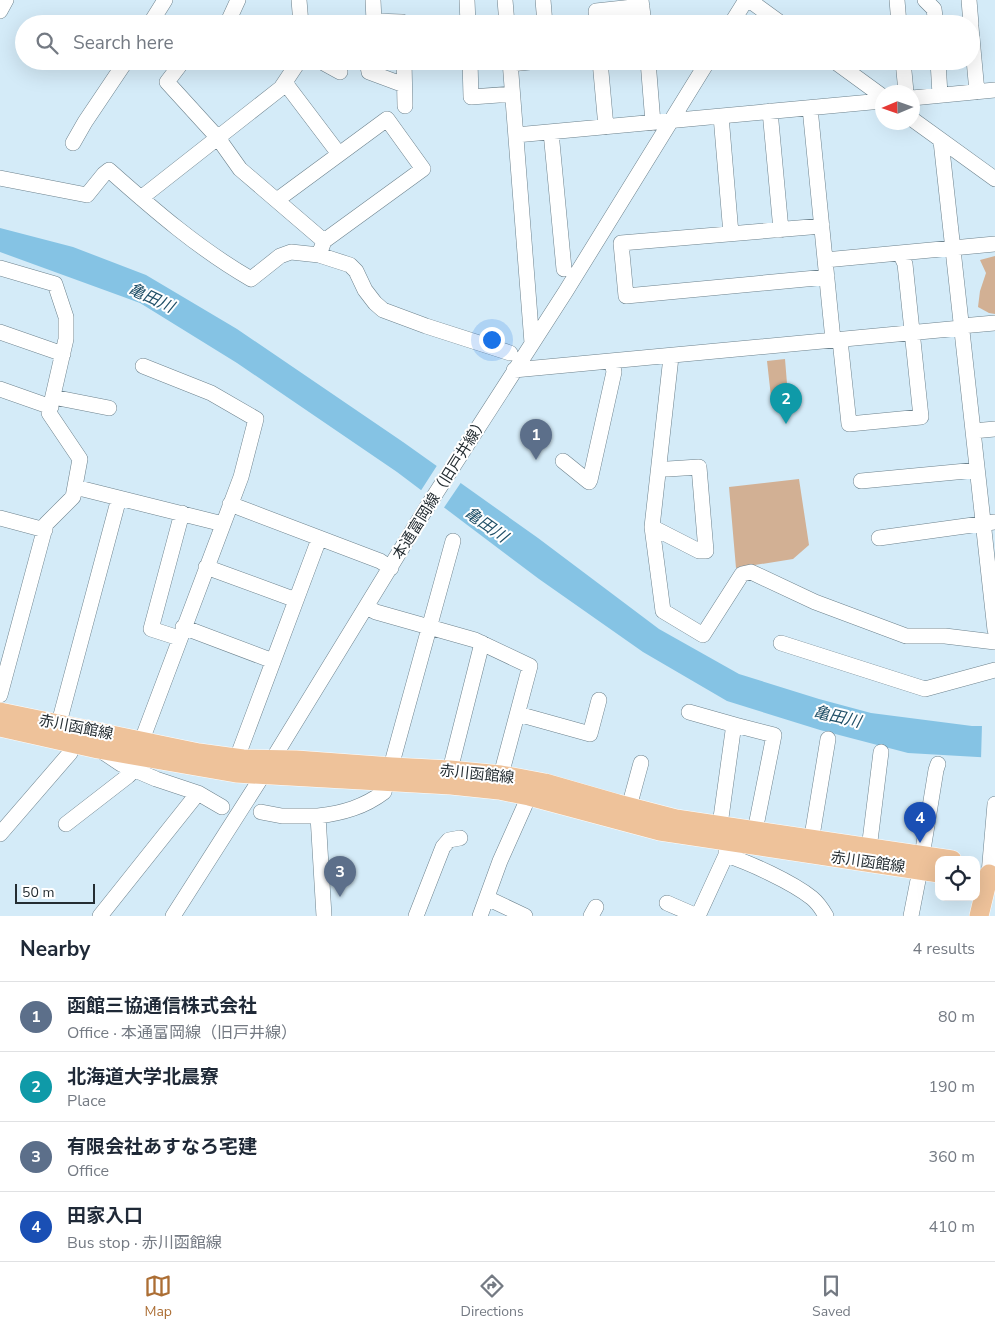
<!DOCTYPE html>
<html lang="en">
<head>
<meta charset="utf-8">
<style>
	:root { --surface:#fff; --page:#f6f6f7; --text:#1f2937; --muted:#747a83; --line:#e0e1e3; --accent:#ac6e34 }
	body { margin:0; font-family:"Nunito Sans","Noto Sans JP",sans-serif; background:var(--page); color:var(--text) }
	.controls { position:absolute; right:15px; bottom:15px; display:grid; overflow:hidden; border-radius:10px; box-shadow:0 5px 20px #0002 }
	.controls button { width:45px; height:45px; display:grid; place-items:center; padding:0; border:0; border-bottom:1px solid var(--line); background:var(--surface); color:var(--text); font:25px sans-serif }
	.compass { position:absolute; left:875px; top:85px; width:45px; height:45px; border-radius:50%; background:var(--surface); box-shadow:0 5px 20px #0002; rotate:268deg }
	.scale { position:absolute; left:15px; bottom:12px; width:80px; box-sizing:border-box; padding-left:5px; border:2px solid #242d32; border-top:0; font-size:14px; line-height:18px; white-space:nowrap; color:#242d32; -webkit-text-stroke:4px #fff; paint-order:stroke }
	.you { position:absolute; left:491px; top:339px; width:18px; height:18px; margin:-12px; border:4px solid #fff; border-radius:50%; background:#1a73e8; box-shadow:0 0 0 8px #1a73e833 }
	.badge { display:grid; place-items:center; width:32px; height:32px; border-radius:50%; background:var(--accent); color:#fff; font-size:16px; font-weight:700 }
	.pin { position:absolute; translate:-50% -41px; filter:drop-shadow(0 1px 2px #0008) }
	.pin::after { content:''; position:absolute; top:26px; width:18px; height:15px; background:inherit; clip-path:polygon(0 0,100% 0,50% 100%) }
	.list { margin:0; padding:0; list-style:none }
	h2 { display:flex; justify-content:space-between; align-items:center; height:65px; margin:0; padding:0 20px; font-size:21px }
	h2 small { font-size:16px; font-weight:400; color:var(--muted) }
	.list li { display:grid; grid-template-columns:32px 1fr auto; gap:15px; align-items:center; box-sizing:border-box; height:70px; padding:0 20px; border-top:1px solid var(--line) }
	.list b { display:block; font-size:19px; white-space:nowrap }
	.list p { margin:0; font-size:16px; white-space:nowrap; color:var(--muted) }
	.list em { font-size:16px; font-style:normal; color:var(--muted) }
	.icon { flex:none; width:28px; height:28px; fill:none; stroke:currentColor; stroke-width:2; stroke-linecap:round; stroke-linejoin:round }
	.map { position:relative; flex:none; width:995px; height:916px; overflow:hidden }
	.search { position:absolute; background:var(--surface); box-shadow:0 5px 20px #0002; left:15px; right:15px; top:15px; height:55px; display:flex; align-items:center; gap:12px; box-sizing:border-box; padding:0 18px; border-radius:28px; color:var(--muted); font-size:19px }
	.sheet { height:345px; background:var(--surface) }
	nav { display:flex; justify-content:space-around; align-items:center; box-sizing:border-box; height:70px; border-top:1px solid var(--line); background:var(--surface); font-size:14px; color:var(--muted) }
	nav a { display:grid; justify-items:center; gap:2px }
	nav .on { color:var(--accent) }
	.map>svg:first-child { display:block }
	.green { fill:#d2b094 }
	.water { fill:#85c3e4 }
	.pier { fill:#d4ebf8 }
	.lines { fill:none; stroke-linecap:round; stroke-linejoin:round }
	.minor-casing { stroke:#6d828d; stroke-width:16 }
	.major-casing { stroke:#fff; stroke-width:20 }
	.minor { stroke:#fff; stroke-width:15 }
	.major { stroke:#eec29a; stroke-width:19 }
	.labels { text-anchor:middle; dominant-baseline:central; stroke-width:4; stroke-linejoin:round; paint-order:stroke }
	.street-label { font-size:15px; fill:#242d32; stroke:#fff }
	.water-label { font-size:16px; font-style:italic; fill:#1f4f67; stroke:#fff }
</style>
</head>
<body>
<div class="map">
<svg width="995" height="916" viewBox="0 0 995 916">
	<rect width="100%" height="100%" fill="#d4ebf8"/>
	<path class="green" d="M 995,256 L 995,314 L 989,313 L 978,307 L 980,291 L 986,273 L 980,260 Z
		M 785,359 L 788,396 L 771,397 L 767,361 Z
		M 799,479 L 809,545 L 793,559 L 736,568 L 729,487 Z"/>
	<path class="water" d="M 0,228 L 73,247 L 146,275 L 237,329 L 403,442 L 538,538 L 659,629 L 739,674 L 819,699 L 871,713 L 972,726 L 995,726 L 995,758 L 908,753 L 820,730 L 727,701 L 643,652 L 539,579 L 397,472 L 237,363 L 140,303 L 0,252 Z"/>
	<path class="pier" d="M 438,464 L 462,481 L 443,509 L 420,492 Z
		M 982,724 L 995,724 L 995,761 L 981,760 Z"/>
	<g class="lines">
		<g class="minor-casing">
			<path id="minor" d="M 299,0 L 301,24
				M 373,0 L 374,21
				M 467,0 L 468,24
				M 505,0 L 507,24
				M 543,0 L 545,24
				M 641,0 L 644,24
				M 749,0 L 782,24
				M 897,0 L 899,24
				M 925,0 L 934,9 L 936,24
				M 969,0 L 971,24
				M 0,11 L 6,0
				M 150,24 L 165,0
				M 227,24 L 238,0
				M 365,24 L 374,21 L 402,22 L 403,24
				M 597,24 L 596,11 L 642,6
				M 731,24 L 746,0
				M 971,27 L 977,92
				M 183,61 L 167,82 L 218,138 L 240,169 L 324,241
				M 320,61 L 340,72
				M 367,61 L 369,72 L 404,85
				M 404,61 L 405,106
				M 470,61 L 471,97 L 512,94
				M 510,61 L 532,343
				M 600,61 L 606,127
				M 648,61 L 653,123
				M 834,61 L 882,96
				M 903,61 L 906,92
				M 938,61 L 940,95
				M 510,64 L 540,61
				M 286,84 L 339,154
				M 912,98 L 995,90
				M 810,108 L 833,340
				M 770,111 L 781,230
				M 721,116 L 731,234
				M 912,119 L 995,179
				M 551,132 L 564,269
				M 516,135 L 882,101
				M 941,141 L 995,630
				M 73,143 L 85,122 L 126,61
				M 0,178 L 87,195 L 104,174 L 109,170 C 154,210 199,249 251,279 L 280,256 L 291,252 L 319,255 L 324,241 L 423,169 L 387,119 L 277,200
				M 141,198 L 281,88 L 299,61
				M 822,226 L 621,243 L 626,296 L 827,277
				M 319,255 L 350,265 L 356,271 L 365,290 L 375,303 L 383,310 L 426,326 L 510,353
				M 825,260 L 995,244
				M 0,268 L 55,284 L 66,317 L 66,339 L 49,413 L 80,459 L 73,497 L 46,524 L 0,695
				M 961,326 L 995,323
				M 0,332 L 63,354
				M 840,340 L 849,424 L 921,417 L 905,264 L 900,253
				M 671,357 L 652,527 L 663,611 L 703,635 L 742,574 L 751,572 L 815,602 L 906,636 L 945,636 L 995,642
				M 514,370 L 961,328
				M 0,389 L 51,407
				M 53,397 L 109,408
				M 973,431 L 995,429
				M 563,461 L 589,482 L 590,480 L 614,372 L 612,362
				M 861,481 L 977,470
				M 75,487 L 223,524
				M 230,504 L 380,561 L 391,568
				M 0,518 L 45,530
				M 652,527 L 699,551 L 706,551 L 699,467 L 668,469 L 659,468
				M 879,538 L 995,522
				M 206,567 L 296,600
				M 366,607 L 376,612 L 475,640 L 530,666 L 501,775
				M 183,627 L 273,661
				M 179,638 L 151,629 L 182,513
				M 781,643 L 925,689 L 995,670
				M 689,712 L 735,725
				M 518,714 L 590,734 L 599,700
				M 56,734 L 119,498
				M 142,740 L 241,477 L 256,419 L 211,393 L 143,366
				M 100,750 L 121,764 L 156,779 L 198,793 L 222,807
				M 237,758 L 319,539
				M 450,770 L 482,643
				M 995,804 L 989,874 L 995,875
				M 629,807 L 641,763
				M 261,812 L 282,816 L 318,816
				M 66,824 L 128,776 L 134,770
				M 720,825 L 733,731 L 735,725 L 774,735 L 755,831
				M 0,834 L 70,753 L 76,734
				M 810,840 L 813,830 L 828,739
				M 726,842 L 726,855 C 750,863 792,882 812,898 C 818,903 822,909 826,916
				M 869,849 L 881,752
				M 922,856 L 936,770 L 938,764
				M 487,898 L 525,916
				M 667,903 L 697,916
				M 100,916 L 198,793
				M 173,916 L 263,775 L 427,507 L 566,291 L 708,61
				M 324,916 L 318,816 C 343,813 364,807 384,792 L 453,541
				M 416,916 L 443,847 L 449,840 L 460,838
				M 480,916 L 500,861 L 529,796
				M 591,916 L 596,907
				M 698,916 L 726,855
				M 911,916 L 920,870"/>
		</g>
		<g class="major-casing">
			<path id="major" d="M 0,712 L 199,753 L 243,759 L 296,760 L 392,767 L 450,770 L 501,775 L 545,783 L 618,804 L 676,819 L 952,860
				M 0,727 L 98,749 L 236,773 L 451,785 L 499,790 L 529,796 L 660,831 L 939,873
				M 979,916 L 989,874"/>
		</g>
		<use href="#minor" class="minor"/>
		<use href="#major" class="major"/>
	</g>
	<g class="labels">
		<g class="street-label">
			<text transform="translate(440 488) rotate(-58)">本通富岡線（旧戸井線）</text>
			<text transform="translate(76 727) rotate(11)">赤川函館線</text>
			<text transform="translate(477 774) rotate(6)">赤川函館線</text>
			<text transform="translate(868 862) rotate(8)">赤川函館線</text>
		</g>
		<g class="water-label">
			<text transform="translate(151 298) rotate(25)">亀田川</text>
			<text transform="translate(486 525) rotate(35)">亀田川</text>
			<text transform="translate(837 717) rotate(13)">亀田川</text>
		</g>
	</g>
</svg>
<div class="controls">
<button><svg class="icon" aria-label="locate" viewBox="0 0 24 24"><circle cx="12" cy="12" r="6"/><path d="M12 2v4M12 18v4M2 12h4M18 12h4"/></svg></button>
</div>
<svg class="compass" viewBox="-18 -18 36 36"><path d="M0-13l5 13h-10z" fill="#e53935"/><path d="M0 13l5-13h-10z" fill="#747a83"/></svg>
<div class="scale">50 m</div>
<div class="you"></div>
<div class="pin badge" style="left:536px;top:460px;background:#5c6f8a">1</div>
<div class="pin badge" style="left:786px;top:424px;background:#0f9aa8">2</div>
<div class="pin badge" style="left:340px;top:897px;background:#5c6f8a">3</div>
<div class="pin badge" style="left:920px;top:843px;background:#1a4fb4">4</div>
<div class="search"><svg class="icon" aria-label="search" viewBox="0 0 24 24"><circle cx="10" cy="10" r="6"/><path d="M15 15l6 6"/></svg>Search here</div>
</div>
<section class="sheet">
<h2>Nearby<small>4 results</small></h2>
<ul class="list">
<li><span class="badge" style="background:#5c6f8a">1</span><div><b>函館三協通信株式会社</b><p>Office · 本通富岡線（旧戸井線）</p></div><em>80 m</em></li>
<li><span class="badge" style="background:#0f9aa8">2</span><div><b>北海道大学北晨寮</b><p>Place</p></div><em>190 m</em></li>
<li><span class="badge" style="background:#5c6f8a">3</span><div><b>有限会社あすなろ宅建</b><p>Office</p></div><em>360 m</em></li>
<li><span class="badge" style="background:#1a4fb4">4</span><div><b>田家入口</b><p>Bus stop · 赤川函館線</p></div><em>410 m</em></li>
</ul>
</section>
<nav>
<a class="on"><svg class="icon" aria-label="map" viewBox="0 0 24 24"><path d="M3 6l6-2 6 2 6-2v14l-6 2-6-2-6 2zM9 4v14M15 6v14"/></svg>Map</a>
<a><svg class="icon" aria-label="directions" viewBox="0 0 24 24"><path d="M12 3l9 9-9 9-9-9zM9 14v-3h6M13 9l2 2-2 2"/></svg>Directions</a>
<a><svg class="icon" aria-label="saved" viewBox="0 0 24 24"><path d="M7 4h10v16l-5-4-5 4z"/></svg>Saved</a>
</nav>
</body>
</html>
